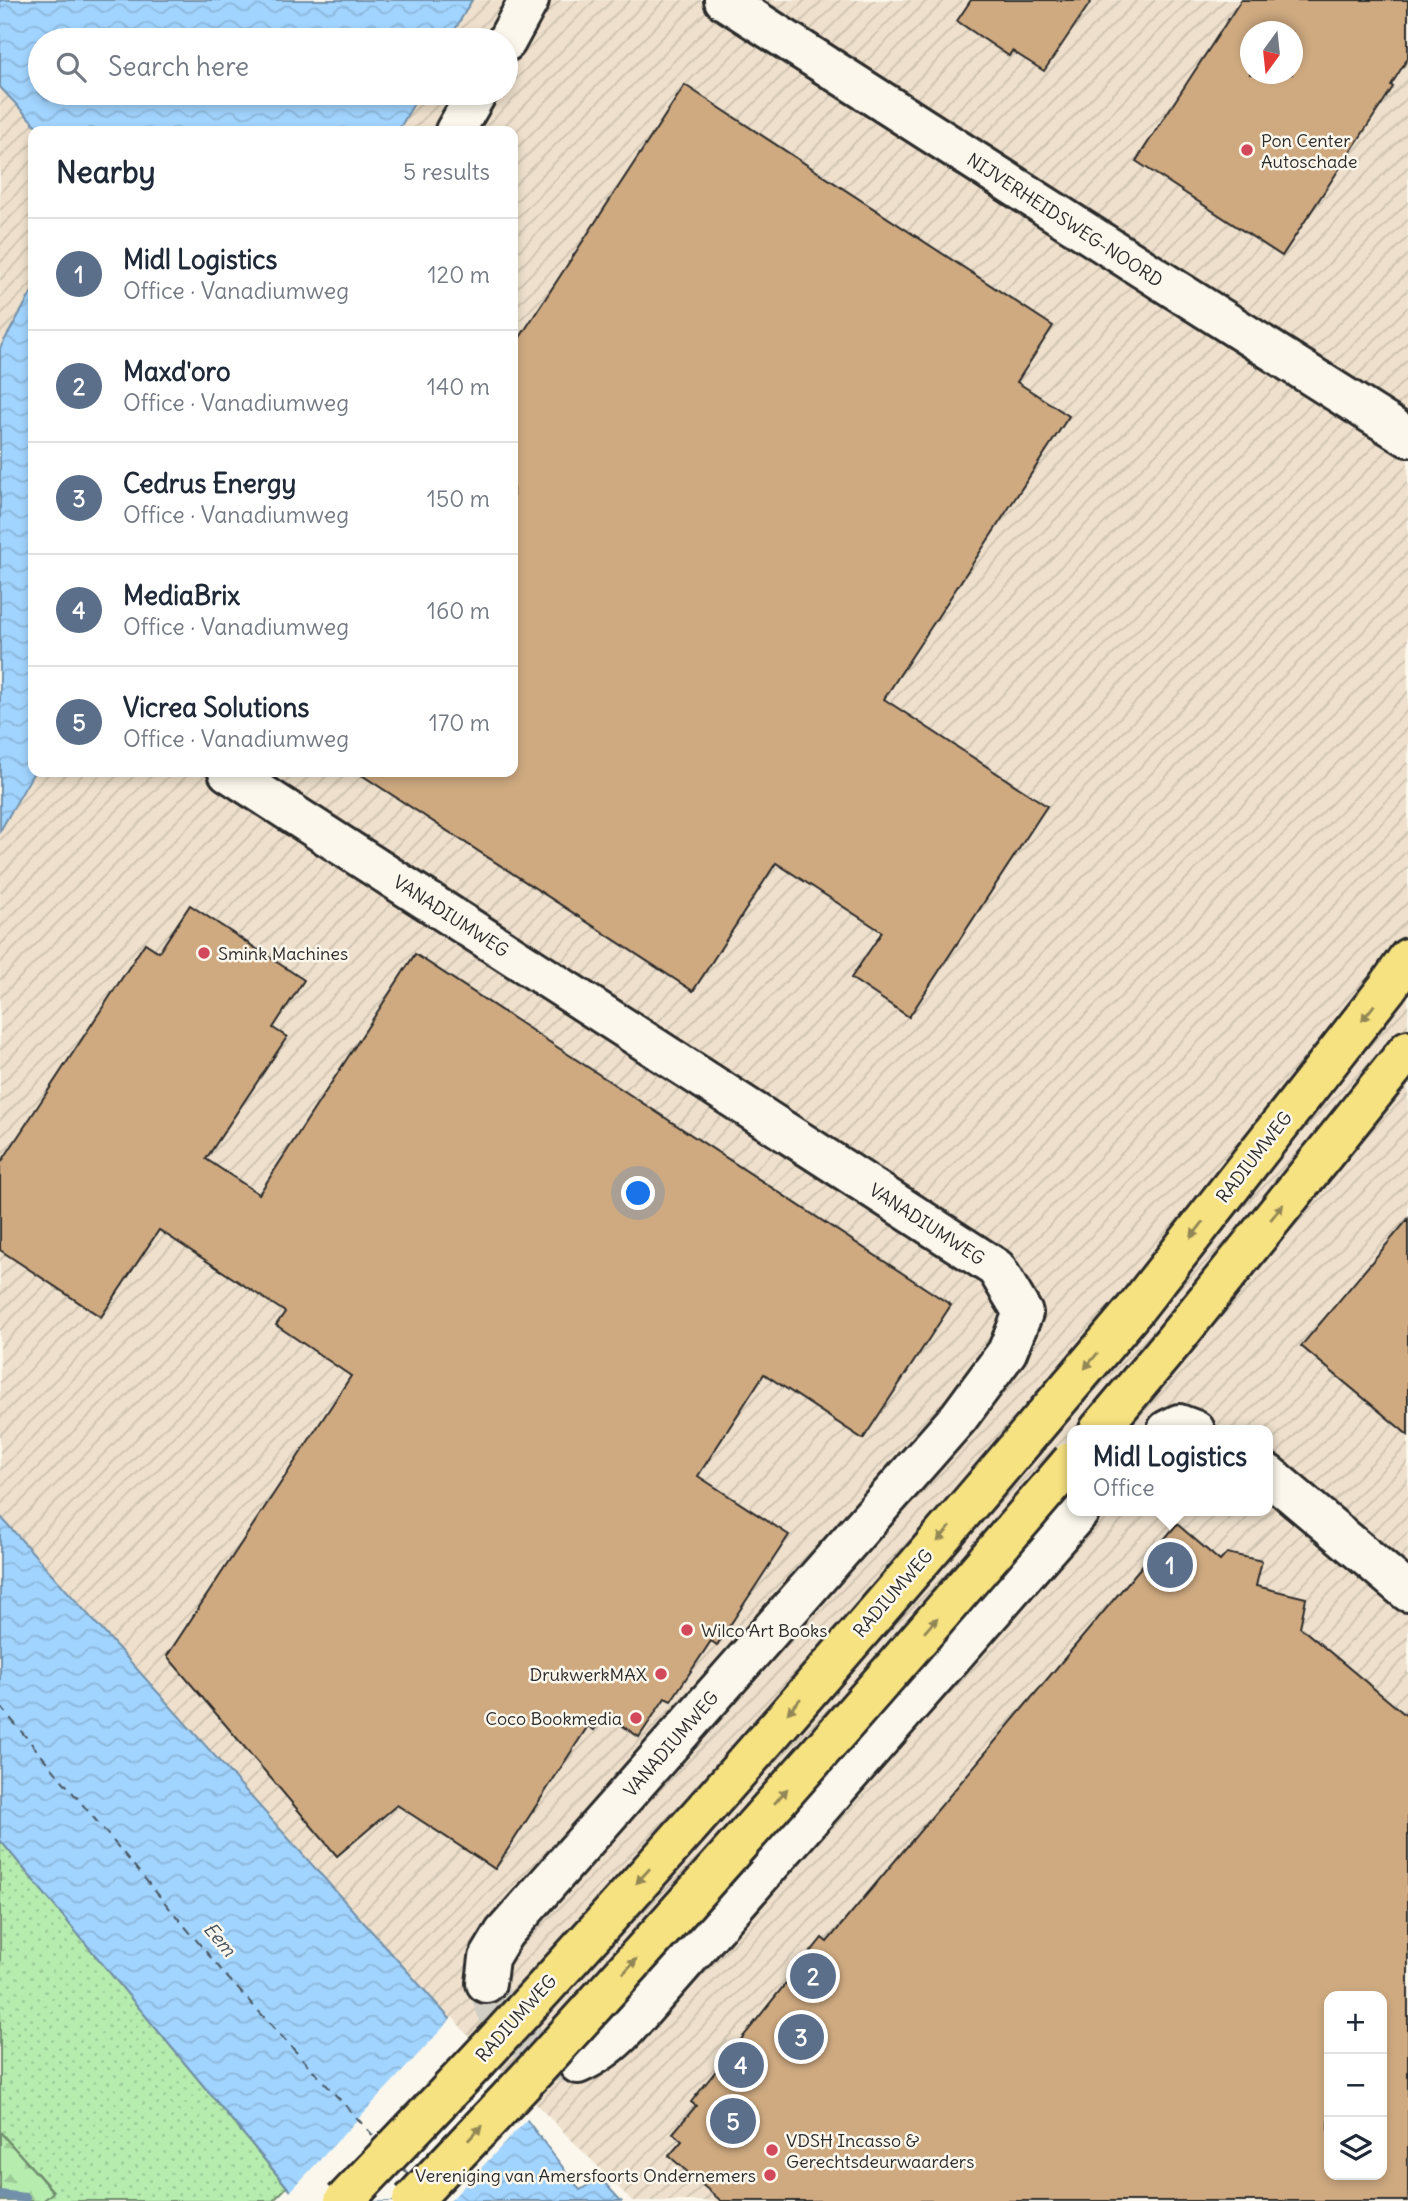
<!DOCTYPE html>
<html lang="en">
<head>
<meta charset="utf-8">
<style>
	:root { --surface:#fff; --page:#f6f6f7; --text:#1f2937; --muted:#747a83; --line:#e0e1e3; --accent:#111827 }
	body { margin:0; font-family:Delius,sans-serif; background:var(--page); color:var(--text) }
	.controls { position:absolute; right:21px; bottom:21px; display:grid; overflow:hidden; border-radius:14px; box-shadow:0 4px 10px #0003 }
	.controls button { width:63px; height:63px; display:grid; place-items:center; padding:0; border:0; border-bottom:2px solid var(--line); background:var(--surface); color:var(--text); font:35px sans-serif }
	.compass { position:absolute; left:1240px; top:21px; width:63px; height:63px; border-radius:50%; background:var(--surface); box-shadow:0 4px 10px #0003; rotate:195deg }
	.you { position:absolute; left:639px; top:1194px; width:24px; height:24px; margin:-18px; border:5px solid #fff; border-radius:50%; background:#1a73e8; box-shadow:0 0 0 10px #1a73e833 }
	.badge { display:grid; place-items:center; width:46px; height:46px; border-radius:50%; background:var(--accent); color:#fff; font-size:23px; font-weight:700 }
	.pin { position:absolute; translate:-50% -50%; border:4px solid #fff; box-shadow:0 2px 7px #0006 }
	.popup { position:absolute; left:1067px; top:1425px; width:206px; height:91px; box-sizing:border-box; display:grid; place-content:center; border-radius:14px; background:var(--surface); filter:drop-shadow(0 2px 5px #0005); font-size:23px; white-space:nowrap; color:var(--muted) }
	.popup b { font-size:26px; color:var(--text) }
	.popup::after { content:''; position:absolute; left:50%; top:100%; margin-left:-14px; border:14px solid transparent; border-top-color:var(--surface) }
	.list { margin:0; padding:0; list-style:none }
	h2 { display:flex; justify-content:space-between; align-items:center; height:91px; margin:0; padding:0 28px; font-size:30px }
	h2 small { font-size:23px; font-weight:400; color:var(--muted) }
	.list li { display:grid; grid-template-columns:46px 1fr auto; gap:21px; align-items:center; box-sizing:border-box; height:112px; padding:0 28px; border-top:2px solid var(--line) }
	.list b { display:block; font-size:26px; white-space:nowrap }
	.list p { margin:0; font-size:23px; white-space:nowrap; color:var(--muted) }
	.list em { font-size:23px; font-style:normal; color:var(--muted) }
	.icon { flex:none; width:38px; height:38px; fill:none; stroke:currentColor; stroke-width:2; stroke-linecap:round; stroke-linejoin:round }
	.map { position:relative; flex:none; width:1408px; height:2201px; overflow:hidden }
	.search { position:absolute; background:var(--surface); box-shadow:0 4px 10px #0003; left:28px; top:28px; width:490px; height:77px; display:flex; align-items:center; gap:18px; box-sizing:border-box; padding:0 24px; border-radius:38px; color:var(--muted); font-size:26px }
	.panel { position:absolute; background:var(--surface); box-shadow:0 4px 10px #0003; left:28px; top:126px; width:490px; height:651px; border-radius:14px }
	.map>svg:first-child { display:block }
	.industrial { fill:url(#industrial-furrows); fill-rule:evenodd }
	.green { fill:url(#green-dots); stroke:#708c6d; stroke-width:2 }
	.forest { fill:url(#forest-firs); stroke:#708c6d; stroke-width:2 }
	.water { fill:url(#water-waves); stroke:#7290aa; stroke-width:2 }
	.pier { fill:#fbf7ec }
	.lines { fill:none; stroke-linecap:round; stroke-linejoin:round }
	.stream { stroke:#7290aa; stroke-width:10 }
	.ferry { stroke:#485560; stroke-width:2; stroke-dasharray:9 7; stroke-linecap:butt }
	.building { fill:#cfaa81; stroke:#2b2b2b; stroke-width:2; fill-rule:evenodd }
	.minor-tunnel { stroke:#d1cec5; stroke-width:38; stroke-dasharray:38 19; stroke-linecap:butt }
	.minor-casing { stroke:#2b2b2b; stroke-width:44 }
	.major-casing { stroke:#2b2b2b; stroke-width:44 }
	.minor { stroke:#fbf7ec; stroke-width:38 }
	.major { stroke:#f7e281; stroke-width:38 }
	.major-bridge-casing { stroke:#2b2b2b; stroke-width:44; stroke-linecap:butt }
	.major-bridge { stroke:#f7e281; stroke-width:38 }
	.oneway { fill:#918656 }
	.poi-dot { fill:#d1495b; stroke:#fbf7ec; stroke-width:2.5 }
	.labels { text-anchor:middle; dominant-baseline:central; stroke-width:5; stroke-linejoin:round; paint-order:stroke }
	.poi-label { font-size:18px; fill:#2b2b2b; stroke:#fbf7ec; text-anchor:start }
	.street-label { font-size:18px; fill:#2b2b2b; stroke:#fbf7ec }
	.water-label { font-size:19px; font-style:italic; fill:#485560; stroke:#fbf7ec }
</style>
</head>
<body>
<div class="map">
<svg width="1408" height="2201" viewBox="0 0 1408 2201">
	<defs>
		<pattern id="industrial-furrows" width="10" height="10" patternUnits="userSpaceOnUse" patternTransform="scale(1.75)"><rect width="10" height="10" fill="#eee0cc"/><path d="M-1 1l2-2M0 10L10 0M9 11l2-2" fill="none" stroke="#ccc0af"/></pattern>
		<pattern id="green-dots" width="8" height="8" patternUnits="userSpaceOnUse" patternTransform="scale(1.75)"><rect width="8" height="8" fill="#b6edaf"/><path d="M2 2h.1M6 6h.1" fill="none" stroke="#9dcb97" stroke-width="1.8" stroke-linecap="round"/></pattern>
		<pattern id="forest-firs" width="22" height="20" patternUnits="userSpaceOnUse" patternTransform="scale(1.75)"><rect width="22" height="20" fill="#b6edaf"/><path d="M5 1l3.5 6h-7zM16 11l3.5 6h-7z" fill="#9dcb97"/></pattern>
		<pattern id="water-waves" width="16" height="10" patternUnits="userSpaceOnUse" patternTransform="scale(1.75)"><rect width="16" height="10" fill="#a1d4fe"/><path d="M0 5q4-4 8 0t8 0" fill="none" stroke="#8bb6da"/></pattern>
	</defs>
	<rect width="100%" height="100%" fill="#fbf7ec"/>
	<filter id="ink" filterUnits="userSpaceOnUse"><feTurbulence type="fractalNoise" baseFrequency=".0143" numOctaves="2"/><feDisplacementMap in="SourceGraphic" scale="14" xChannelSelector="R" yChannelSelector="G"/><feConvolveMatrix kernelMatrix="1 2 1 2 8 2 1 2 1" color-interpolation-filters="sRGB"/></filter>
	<g filter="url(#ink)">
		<path class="industrial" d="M 472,0 L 1408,0 L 1408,2201 L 632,2201 L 429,1996 L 0,1516 L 0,831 L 34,772 L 513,772 L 513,131 L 398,131 L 420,93 L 506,93 L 506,40 L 449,40 ZM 1250,32 L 1292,32 L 1292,74 L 1250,74 ZM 1072,1430 L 1268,1430 L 1268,1511 L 1072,1511 ZM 1329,1996 L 1382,1996 L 1382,2175 L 1329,2175 Z
			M 0,87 L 41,131 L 33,131 L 33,290 L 0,348 Z"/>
		<path class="green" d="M 0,1840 L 287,2187 L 273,2201 L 43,2201 L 53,2191 L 0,2132 Z"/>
		<path class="forest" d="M 0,2132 L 53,2192 L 43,2201 L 0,2201 Z"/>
		<path class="water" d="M 0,0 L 472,0 L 449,40 L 40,40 L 40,93 L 420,93 L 398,131 L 41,131 L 0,87 Z
			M 33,290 L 34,772 L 0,831 L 0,348 Z
			M 0,1516 L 451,2020 L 580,2190 L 600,2178 L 621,2201 L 299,2201 L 0,1840 Z"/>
		<path class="pier" d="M 453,2017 L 529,2117 L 450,2201 L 294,2201 L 288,2194 Z"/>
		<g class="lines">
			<path class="stream" d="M 0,2195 L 25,2198"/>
			<path class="ferry" d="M 0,1706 L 228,1978 L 378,2141
				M 403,2168 L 411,2177"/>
		</g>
		<path class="building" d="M 971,0 L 1092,0 L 1044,71 L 1012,51 L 1009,56 L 957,21 Z
			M 1241,0 L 1408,0 L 1408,58 L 1391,85 L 1393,87 L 1282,256 L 1136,161 ZM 1250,32 L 1292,32 L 1292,74 L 1250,74 Z
			M 685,85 L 1053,326 L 1017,382 L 1069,416 L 884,699 L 1047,806 L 909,1017 L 851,978 L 882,932 L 776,863 L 693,991 L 357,772 L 513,772 L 513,348 Z
			M 190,905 L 304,980 L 273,1028 L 287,1037 L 206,1159 L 259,1194 L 415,954 L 951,1305 L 863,1439 L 764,1374 L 698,1476 L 789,1535 L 717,1645 L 711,1641 L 671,1701 L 665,1698 L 639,1737 L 605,1714 L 594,1730 L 588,1726 L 495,1869 L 397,1805 L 337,1856 L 167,1656 L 351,1376 L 276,1325 L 285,1312 L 159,1230 L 101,1317 L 0,1250 L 0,1164 L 145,943 L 159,952 Z
			M 1408,1219 L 1408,1435 L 1301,1346 Z
			M 1177,1524 L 1220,1561 L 1227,1553 L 1262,1561 L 1256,1586 L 1306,1598 L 1300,1627 L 1408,1717 L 1408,2201 L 721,2201 L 669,2156 L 682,2141 L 673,2133 L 696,2106 L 691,2102 L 822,1938 L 827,1942 ZM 1329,1996 L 1382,1996 L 1382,2175 L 1329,2175 Z"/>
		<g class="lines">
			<path class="minor-tunnel" d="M 486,1983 L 496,2010 L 530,2045 L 548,2057 L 562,2063 L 578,2064"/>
			<g class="minor-casing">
				<path id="minor" d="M 724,0 L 1162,281 L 1408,437
					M 506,42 L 529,0
					M 455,131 L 477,93
					M 228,772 L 996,1268 L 1023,1313 L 1007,1352 L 959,1417 L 504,1933 L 489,1958 L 486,1983
					M 1167,1430 L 1179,1424 L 1195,1430
					M 1268,1474 L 1408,1592
					M 578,2064 C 598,2055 612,2044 627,2028 L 1080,1511"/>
			</g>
			<g class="major-casing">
				<path id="major" d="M 1135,1309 L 1387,988 L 1408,958
					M 1099,1430 L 1173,1342 L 1408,1050"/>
			</g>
			<use href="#minor" class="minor"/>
			<use href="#major" class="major"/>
			<g class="major-bridge-casing">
				<path id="major-bridge" d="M 344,2201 C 398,2144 452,2089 505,2031 C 721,1796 929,1553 1135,1309
					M 412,2201 C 460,2149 510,2099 557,2046 C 732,1854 903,1659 1072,1461"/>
			</g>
			<use href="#major-bridge" class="major-bridge"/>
		</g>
		<defs><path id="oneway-solid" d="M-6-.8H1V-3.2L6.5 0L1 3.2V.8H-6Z" transform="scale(1.75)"/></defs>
		<g class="oneway">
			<use href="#oneway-solid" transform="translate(1368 1013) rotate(128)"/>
			<use href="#oneway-solid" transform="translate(1277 1212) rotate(-51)"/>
			<use href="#oneway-solid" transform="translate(1197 1230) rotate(128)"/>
			<use href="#oneway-solid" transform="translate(1091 1361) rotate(130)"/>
			<use href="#oneway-solid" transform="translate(944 1534) rotate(131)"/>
			<use href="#oneway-solid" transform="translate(931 1625) rotate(-49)"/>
			<use href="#oneway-solid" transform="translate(794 1706) rotate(131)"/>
			<use href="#oneway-solid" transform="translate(781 1796) rotate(-49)"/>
			<use href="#oneway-solid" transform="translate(643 1876) rotate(132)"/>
			<use href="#oneway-solid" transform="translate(630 1966) rotate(-48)"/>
			<use href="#oneway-solid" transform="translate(475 2133) rotate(-47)"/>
		</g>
	</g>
	<g class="poi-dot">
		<circle cx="1247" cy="150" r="7"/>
		<circle cx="204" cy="953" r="7"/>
		<circle cx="687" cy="1630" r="7"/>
		<circle cx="661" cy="1674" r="7"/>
		<circle cx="636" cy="1718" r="7"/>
		<circle cx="772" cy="2150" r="7"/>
		<circle cx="770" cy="2175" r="7"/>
	</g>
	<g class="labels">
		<g class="poi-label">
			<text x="1261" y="140">Pon Center<tspan x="1261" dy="21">Autoschade</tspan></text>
			<text x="218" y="953">Smink Machines</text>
			<text x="701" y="1630">Wilco Art Books</text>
			<text x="647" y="1674" text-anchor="end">DrukwerkMAX</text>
			<text x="622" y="1718" text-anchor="end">Coco Bookmedia</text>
			<text x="786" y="2140">VDSH Incasso &amp;<tspan x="786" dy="21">Gerechtsdeurwaarders</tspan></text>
			<text x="756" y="2175" text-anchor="end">Vereniging van Amersfoorts Ondernemers</text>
		</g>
		<g class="street-label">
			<text transform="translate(1065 220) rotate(33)">NIJVERHEIDSWEG-NOORD</text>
			<text transform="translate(451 916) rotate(33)">VANADIUMWEG</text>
			<text transform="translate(1254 1157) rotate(-52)">RADIUMWEG</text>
			<text transform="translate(927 1224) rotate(33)">VANADIUMWEG</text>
			<text transform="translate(893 1593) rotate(-49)">RADIUMWEG</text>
			<text transform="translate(671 1744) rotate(-49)">VANADIUMWEG</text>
			<text transform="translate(516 2018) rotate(-48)">RADIUMWEG</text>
		</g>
		<g class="water-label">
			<text transform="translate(220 1939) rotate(50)">Eem</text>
		</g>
	</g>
</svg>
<div class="controls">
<button>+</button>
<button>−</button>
<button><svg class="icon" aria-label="layers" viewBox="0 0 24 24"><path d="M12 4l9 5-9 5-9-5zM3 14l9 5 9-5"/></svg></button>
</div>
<svg class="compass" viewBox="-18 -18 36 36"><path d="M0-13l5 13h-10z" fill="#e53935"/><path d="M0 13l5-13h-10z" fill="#747a83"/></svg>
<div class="you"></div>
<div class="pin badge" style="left:1170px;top:1565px;background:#5c6f8a">1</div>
<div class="popup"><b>Midl Logistics</b>Office</div>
<div class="pin badge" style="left:813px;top:1976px;background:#5c6f8a">2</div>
<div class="pin badge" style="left:801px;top:2037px;background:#5c6f8a">3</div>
<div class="pin badge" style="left:741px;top:2065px;background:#5c6f8a">4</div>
<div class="pin badge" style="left:733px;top:2121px;background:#5c6f8a">5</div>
<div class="search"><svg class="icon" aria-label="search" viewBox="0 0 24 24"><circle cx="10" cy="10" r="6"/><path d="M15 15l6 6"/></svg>Search here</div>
<section class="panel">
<h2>Nearby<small>5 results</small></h2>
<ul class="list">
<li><span class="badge" style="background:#5c6f8a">1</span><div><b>Midl Logistics</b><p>Office · Vanadiumweg</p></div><em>120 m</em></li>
<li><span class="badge" style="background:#5c6f8a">2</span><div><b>Maxd'oro</b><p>Office · Vanadiumweg</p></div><em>140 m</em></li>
<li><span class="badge" style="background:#5c6f8a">3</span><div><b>Cedrus Energy</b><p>Office · Vanadiumweg</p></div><em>150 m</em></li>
<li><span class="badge" style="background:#5c6f8a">4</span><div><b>MediaBrix</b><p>Office · Vanadiumweg</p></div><em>160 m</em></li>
<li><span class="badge" style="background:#5c6f8a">5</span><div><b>Vicrea Solutions</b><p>Office · Vanadiumweg</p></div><em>170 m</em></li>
</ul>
</section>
</div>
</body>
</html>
